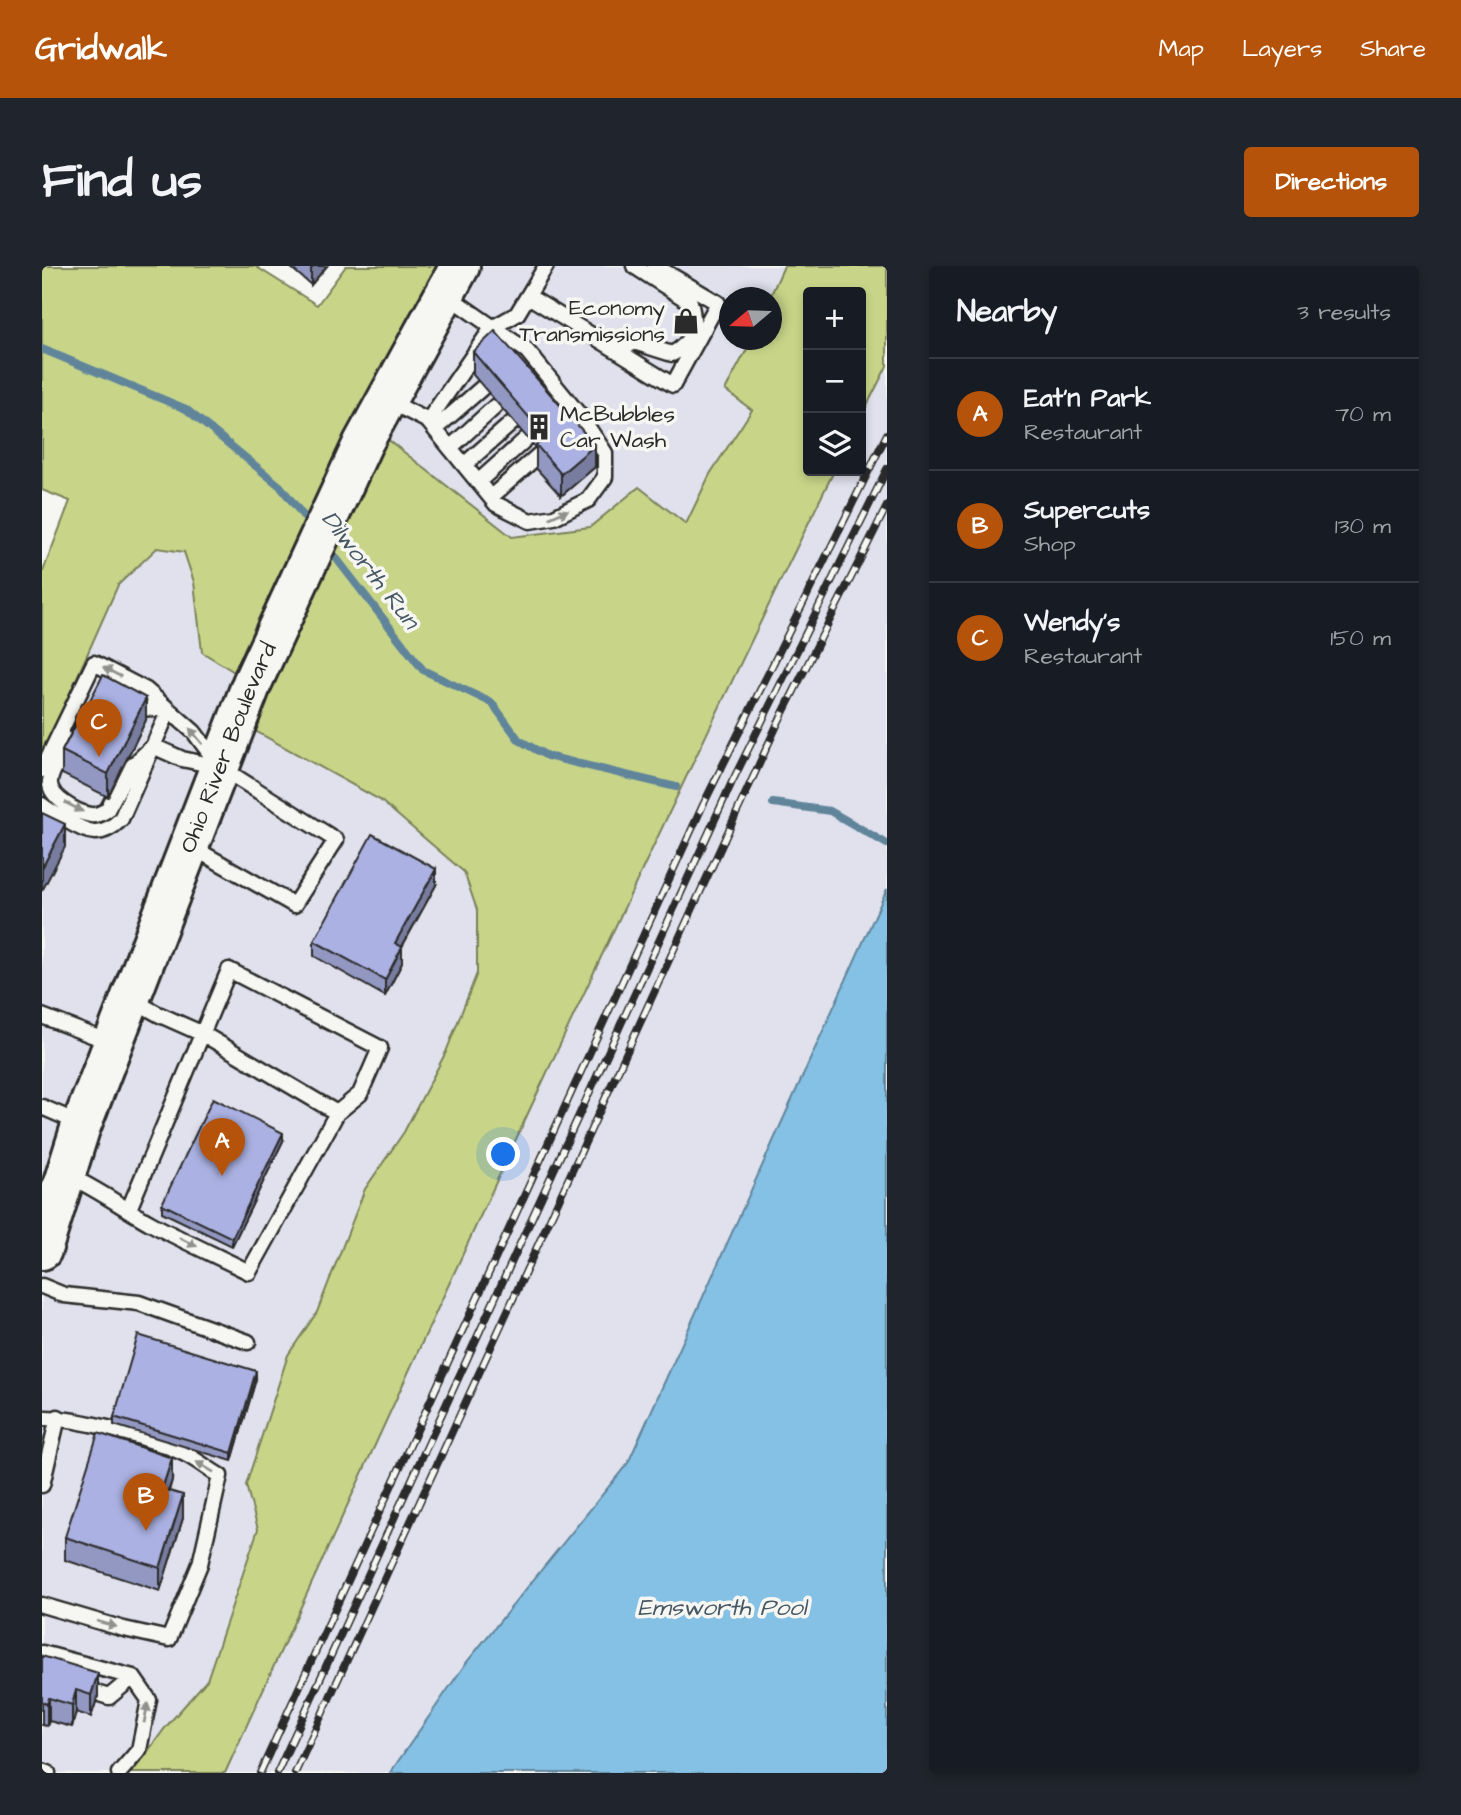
<!DOCTYPE html>
<html lang="en">
<head>
<meta charset="utf-8">
<style>
	:root { --surface:#171b24; --page:#20242c; --text:#f1f3f6; --muted:#9ea1a6; --line:#363941; --accent:#b45309 }
	body { margin:0; font-family:"Architects Daughter",sans-serif; background:var(--page); color:var(--text) }
	.controls { position:absolute; right:21px; top:21px; display:grid; overflow:hidden; border-radius:7px; box-shadow:0 4px 10px #0003 }
	.controls button { width:63px; height:63px; display:grid; place-items:center; padding:0; border:0; border-bottom:2px solid var(--line); background:var(--surface); color:var(--text); font:35px sans-serif }
	.compass { position:absolute; left:677px; top:21px; width:63px; height:63px; border-radius:50%; background:var(--surface); box-shadow:0 4px 10px #0003; rotate:251deg }
	.you { position:absolute; left:462px; top:889px; width:24px; height:24px; margin:-18px; border:5px solid #fff; border-radius:50%; background:#1a73e8; box-shadow:0 0 0 10px #1a73e833 }
	.badge { display:grid; place-items:center; width:46px; height:46px; border-radius:50%; background:var(--accent); color:#fff; font-size:23px; font-weight:700 }
	.pin { position:absolute; translate:-50% -58px; filter:drop-shadow(0 2px 4px #0008) }
	.pin::after { content:''; position:absolute; top:37px; width:24px; height:21px; background:inherit; clip-path:polygon(0 0,100% 0,50% 100%) }
	.list { margin:0; padding:0; list-style:none }
	h2 { display:flex; justify-content:space-between; align-items:center; height:91px; margin:0; padding:0 28px; font-size:30px }
	h2 small { font-size:23px; font-weight:400; color:var(--muted) }
	.list li { display:grid; grid-template-columns:46px 1fr auto; gap:21px; align-items:center; box-sizing:border-box; height:112px; padding:0 28px; border-top:2px solid var(--line) }
	.list b { display:block; font-size:26px; white-space:nowrap }
	.list p { margin:0; font-size:23px; white-space:nowrap; color:var(--muted) }
	.list em { font-size:23px; font-style:normal; color:var(--muted) }
	.icon { flex:none; width:38px; height:38px; fill:none; stroke:currentColor; stroke-width:2; stroke-linecap:round; stroke-linejoin:round }
	.map { position:relative; flex:none; width:845px; height:1507px; overflow:hidden; border-radius:7px }
	header { display:flex; align-items:center; gap:42px; box-sizing:border-box; height:98px; padding:0 35px; background:var(--accent); color:#fff }
	header strong { font-size:33px }
	nav { display:flex; gap:38px; margin-inline-start:auto; font-size:24px }
	.intro { display:flex; align-items:center; justify-content:space-between; box-sizing:border-box; height:168px; padding:0 42px }
	h1 { margin:0; font-size:49px }
	.button { padding:18px 32px; border-radius:7px; background:var(--accent); color:#fff; font-size:24px; font-weight:700 }
	main { display:flex; gap:42px; padding:0 42px }
	aside { flex:1; background:var(--surface); border-radius:7px; box-shadow:0 4px 10px #0003 }
	.map>svg:first-child { display:block }
	.built { fill:#e0e1ed }
	.green { fill:#c8d588; stroke:#7a805a; stroke-width:2 }
	.water { fill:#85c1e5; stroke:#61859b; stroke-width:2 }
	.lines { fill:none; stroke-linecap:round; stroke-linejoin:round }
	.stream { stroke:#61859b; stroke-width:8 }
	.service-casing { stroke:#2b2b2b; stroke-width:19 }
	.trunk-casing { stroke:#2b2b2b; stroke-width:44 }
	.service { stroke:#f6f6f2; stroke-width:14 }
	.trunk { stroke:#f6f6f2; stroke-width:38 }
	.rail-casing { stroke:#2b2b2b; stroke-width:8 }
	.rail { stroke:#f6f6f2; stroke-width:5; stroke-dasharray:16; stroke-linecap:butt }
	.wall { fill:#9398c2; stroke:#2b2b2b; stroke-width:2 }
	.shaded-wall { fill:#787c9e; stroke:#2b2b2b; stroke-width:2 }
	.building { fill:#abb1e2; stroke:#2b2b2b; stroke-width:2 }
	.oneway { fill:#90908e }
	.labels { text-anchor:middle; dominant-baseline:central; stroke-width:7; stroke-linejoin:round; paint-order:stroke }
	.poi-label { font-size:23px; fill:#2b2b2b; stroke:#f6f6f2; text-anchor:end }
	.street-label { font-size:23px; fill:#2b2b2b; stroke:#f6f6f2 }
	.water-label { font-size:24px; font-style:italic; fill:#465863; stroke:#f6f6f2 }
</style>
</head>
<body>
<header>
<strong>Gridwalk</strong>
<nav><a>Map</a><a>Layers</a><a>Share</a></nav>
</header>
<div class="intro"><h1>Find us</h1><a class="button">Directions</a></div>
<main>
<div class="map">
<svg width="845" height="1507" viewBox="0 0 845 1507">
	<rect width="100%" height="100%" fill="#f6f6f2"/>
	<filter id="ink" filterUnits="userSpaceOnUse"><feTurbulence type="fractalNoise" baseFrequency=".0143" numOctaves="2"/><feDisplacementMap in="SourceGraphic" scale="14" xChannelSelector="R" yChannelSelector="G"/><feConvolveMatrix kernelMatrix="1 2 1 2 8 2 1 2 1" color-interpolation-filters="sRGB"/></filter>
	<g filter="url(#ink)">
		<path class="built" d="M 418,0 L 742,0 L 728,31 L 688,32 L 688,74 L 710,74 L 703,88 L 710,144 L 668,208 L 644,259 L 597,221 L 548,261 L 470,271 L 330,161 Z
			M 845,100 L 845,623 L 586,1197 L 424,1397 L 348,1507 L 183,1507 L 355,1130 L 674,445 L 792,205 L 819,205 L 819,151 Z
			M 115,282 L 142,286 L 152,316 L 160,386 L 210,417 L 195,455 L 338,534 L 422,606 L 435,644 L 435,707 L 404,786 L 362,866 L 323,923 L 275,1046 L 246,1089 L 204,1219 L 216,1263 L 165,1414 L 123,1462 L 90,1507 L 0,1507 L 0,490 L 76,319 Z"/>
		<path class="green" d="M 0,0 L 213,0 L 275,39 L 304,0 L 418,0 L 330,161 L 470,271 L 548,261 L 597,221 L 644,258 L 668,208 L 710,144 L 683,124 L 710,74 L 730,74 L 728,31 L 742,0 L 845,0 L 845,100 L 819,151 L 819,26 L 766,26 L 766,205 L 792,205 C 581,635 382,1071 183,1507 L 90,1507 L 123,1462 L 165,1414 L 216,1263 L 204,1219 L 246,1089 L 275,1046 L 323,923 L 362,866 L 404,786 L 435,707 L 435,644 L 422,606 L 338,534 L 195,455 L 210,417 L 160,386 L 152,316 L 142,286 L 115,282 L 76,319 L 0,490 L 0,308 L 28,235 L 0,224 Z"/>
		<path class="water" d="M 845,623 L 845,1507 L 348,1507 L 424,1397 L 586,1197 Z"/>
		<g class="lines">
			<path class="stream" d="M 0,83 L 144,143 L 238,220 L 270,261
				M 284,279 L 381,404 L 450,437 L 477,474 L 505,490 L 634,521
				M 731,537 L 788,545 L 845,578"/>
			<g class="service-casing">
				<path id="service" d="M 486,30 L 631,119 L 676,37 L 613,0
					M 577,86 L 592,76 L 630,88 C 653,76 654,57 648,36 L 592,0
					M 347,135 L 386,155 L 454,238 L 488,255 L 512,251 L 546,234 L 563,211 L 563,187 L 539,151 L 485,85 L 403,28
					M 386,155 L 450,62 L 475,48 L 504,0
					M 393,163 L 441,121
					M 408,182 L 456,138
					M 422,199 L 471,156
					M 436,216 L 485,172
					M 449,231 L 499,187
					M 88,435 L 102,442 L 127,444
					M 28,474 C 22,486 10,502 8,515 C 6,531 35,547 49,549 C 55,550 60,547 65,544 L 87,503 L 111,480
					M 111,480 L 140,493 L 178,501 L 294,574 L 252,639 L 148,580
					M 0,504 L 52,397 L 104,424 L 152,466 L 175,497
					M 0,539 C 7,545 15,549 24,554 C 45,567 59,573 79,553 L 127,444
					M 91,734 L 116,748 L 161,768 L 295,847
					M 0,750 L 70,777
					M 0,841 L 37,857
					M 25,909 C 56,923 81,942 110,958 C 141,975 175,990 207,1006 L 295,847 L 318,828 L 338,782 L 187,704 L 87,943
					M 0,1020 L 22,1029 L 97,1037 L 206,1076
					M 0,1152 C 35,1151 109,1172 141,1187 C 154,1193 166,1203 178,1210 L 158,1298 L 127,1373 L 82,1363 L 0,1339
					M 0,1219 L 16,1151
					M 0,1387 L 91,1411 L 107,1434 L 97,1484 L 77,1507
					M 38,1422 L 67,1431 L 91,1411
					M 0,1505 L 6,1507"/>
			</g>
			<g class="trunk-casing">
				<g id="trunk">
					<path id="s1" d="M 0,984 L 38,863 L 210,417 L 321,177 L 418,0"/>
				</g>
			</g>
			<use href="#service" class="service"/>
			<use href="#trunk" class="trunk"/>
			<g class="rail-casing">
				<path id="rail" d="M 218,1507 L 661,539 L 845,168
					M 235,1507 L 690,516 L 845,203
					M 253,1507 L 736,457 L 845,240"/>
			</g>
			<use href="#rail" class="rail"/>
		</g>
		<path class="wall" d="M 247,0 L 285,0 L 269,19 Z
			M 431,86 L 553,201 L 519,230 L 494,202 L 494,182 L 431,109 Z
			M 45,440 L 104,454 L 66,531 L 20,508 L 20,485 L 33,459 L 33,451 Z
			M 394,619 L 360,681 L 360,697 L 343,730 L 272,690 L 272,675 Z
			M 241,875 L 190,980 L 120,946 L 120,938 Z
			M 214,1113 L 190,1195 L 72,1159 L 72,1151 Z
			M 130,1214 L 127,1225 L 141,1252 L 118,1325 L 23,1294 L 23,1271 Z
			M 0,1390 L 56,1430 L 49,1451 L 34,1446 L 30,1461 L 7,1455 L 5,1460 L 0,1459 Z"/>
		<path class="shaded-wall" d="M 272,0 L 285,0 L 269,19 L 269,3 Z
			M 553,179 L 553,201 L 519,230 L 519,208 Z
			M 104,432 L 104,454 L 66,531 L 66,508 Z
			M 23,558 L 23,581 L 0,625 L 0,602 Z
			M 394,603 L 394,619 L 353,693 L 353,677 Z
			M 360,681 L 360,697 L 343,730 L 343,714 Z
			M 241,867 L 241,875 L 190,980 L 190,972 Z
			M 214,1105 L 214,1113 L 190,1195 L 190,1187 Z
			M 130,1192 L 130,1214 L 120,1245 L 120,1223 Z
			M 141,1229 L 141,1252 L 118,1325 L 118,1302 Z
			M 56,1407 L 56,1430 L 49,1451 L 49,1429 Z
			M 34,1424 L 34,1446 L 30,1461 L 30,1439 Z
			M 7,1432 L 7,1455 L 5,1460 L 5,1438 Z"/>
		<path class="building" d="M 453,65 L 553,179 L 519,208 L 494,179 L 504,171 L 431,86 Z
			M 61,409 L 104,432 L 66,508 L 20,485 L 37,453 L 33,451 L 40,437 L 45,440 Z
			M 0,547 L 23,558 L 0,602 Z
			M 330,568 L 394,603 L 353,677 L 360,681 L 343,714 L 272,675 Z
			M 171,832 L 241,867 L 190,972 L 120,938 Z
			M 96,1069 L 214,1105 L 190,1187 L 72,1151 Z
			M 56,1167 L 130,1192 L 120,1223 L 141,1229 L 118,1302 L 23,1271 Z
			M 0,1390 L 56,1407 L 49,1429 L 34,1424 L 30,1439 L 7,1432 L 5,1438 L 0,1436 Z"/>
		<defs><path id="oneway-solid" d="M-6-.8H1V-3.2L6.5 0L1 3.2V.8H-6Z" transform="scale(1.75)"/></defs>
		<g class="oneway">
			<use href="#oneway-solid" transform="translate(517 248) rotate(-23)"/>
			<use href="#oneway-solid" transform="translate(70 406) rotate(-153)"/>
			<use href="#oneway-solid" transform="translate(154 470) rotate(-130)"/>
			<use href="#oneway-solid" transform="translate(32 541) rotate(27)"/>
			<use href="#oneway-solid" transform="translate(146 976) rotate(26)"/>
			<use href="#oneway-solid" transform="translate(163 1201) rotate(-149)"/>
			<use href="#oneway-solid" transform="translate(65 1358) rotate(16)"/>
			<use href="#oneway-solid" transform="translate(104 1447) rotate(-79)"/>
		</g>
	</g>
	<defs>
		<g id="shop-bare" transform="scale(2.1)"><path d="M-5-2.5h2.3a2.7 3.5 0 0 1 5.4 0H5L5.5 6h-11ZM-1.5-2.5h3a1.5 2.3 0 0 0-3 0Z" fill="#2b2b2b" stroke="#f6f6f2" stroke-width="2.5" paint-order="stroke"/></g>
		<g id="building-bare" transform="scale(2.1)"><path d="M-4-6H4V6H1V3H-1V6H-4ZM-2.5-4.3h1.7v1.8h-1.7ZM.8-4.3h1.7v1.8H.8ZM-2.5-1h1.7V.8h-1.7ZM.8-1h1.7V.8H.8Z" fill="#2b2b2b" stroke="#f6f6f2" stroke-width="2.5" paint-order="stroke"/></g>
	</defs>
	<g fill-rule="evenodd">
		<use href="#shop-bare" x="644" y="55"/>
		<use href="#building-bare" x="497" y="161"/>
	</g>
	<g class="labels">
		<g class="poi-label">
			<text x="623" y="42">Economy<tspan x="623" dy="26">Transmissions</tspan></text>
			<text x="518" y="148" text-anchor="start">McBubbles<tspan x="518" dy="26">Car Wash</tspan></text>
		</g>
		<g class="street-label">
			<text stroke="none"><textPath href="#s1" startOffset="536">Ohio River Boulevard</textPath></text>
		</g>
		<g class="water-label">
			<text transform="translate(328 304) rotate(52)">Dilworth Run</text>
			<text x="680" y="1342">Emsworth Pool</text>
		</g>
	</g>
</svg>
<div class="controls">
<button>+</button>
<button>−</button>
<button><svg class="icon" aria-label="layers" viewBox="0 0 24 24"><path d="M12 4l9 5-9 5-9-5zM3 14l9 5 9-5"/></svg></button>
</div>
<svg class="compass" viewBox="-18 -18 36 36"><path d="M0-13l5 13h-10z" fill="#e53935"/><path d="M0 13l5-13h-10z" fill="#9ea1a6"/></svg>
<div class="you"></div>
<div class="pin badge" style="left:180px;top:910px">A</div>
<div class="pin badge" style="left:104px;top:1265px">B</div>
<div class="pin badge" style="left:57px;top:491px">C</div>
</div>
<aside>
<h2>Nearby<small>3 results</small></h2>
<ul class="list">
<li><span class="badge">A</span><div><b>Eat'n Park</b><p>Restaurant</p></div><em>70 m</em></li>
<li><span class="badge">B</span><div><b>Supercuts</b><p>Shop</p></div><em>130 m</em></li>
<li><span class="badge">C</span><div><b>Wendy's</b><p>Restaurant</p></div><em>150 m</em></li>
</ul>
</aside>
</main>
</body>
</html>
